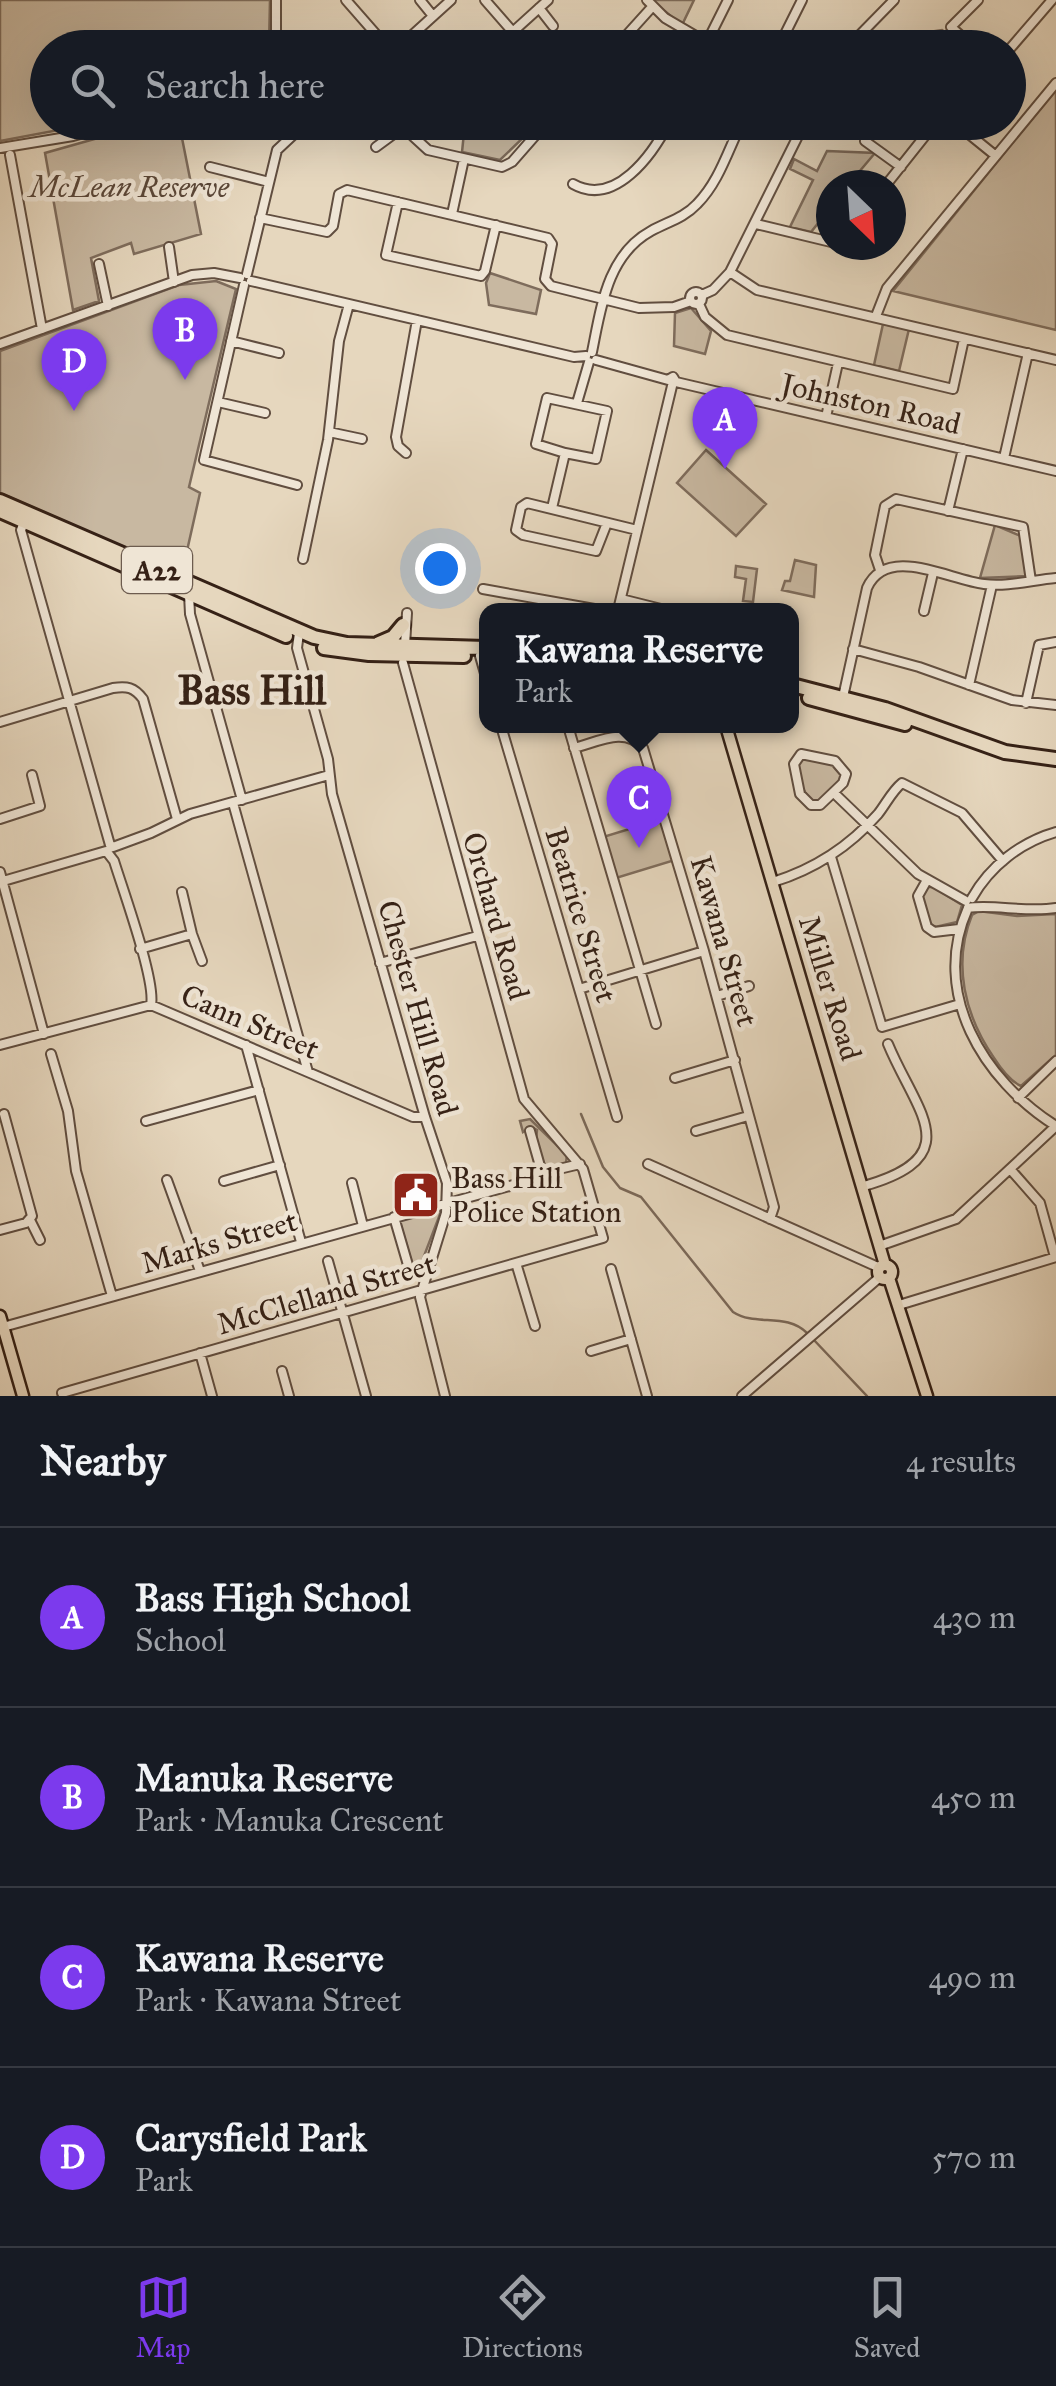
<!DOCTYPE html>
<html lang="en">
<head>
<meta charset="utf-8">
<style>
	:root { --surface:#171b24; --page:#242831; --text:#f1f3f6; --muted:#9ea1a6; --line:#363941; --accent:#7c3aed }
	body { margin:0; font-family:"IM FELL Great Primer",serif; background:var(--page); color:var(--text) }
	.compass { position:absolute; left:816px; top:170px; width:90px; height:90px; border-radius:50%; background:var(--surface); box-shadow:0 10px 40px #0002; rotate:155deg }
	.you { position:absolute; left:440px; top:568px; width:35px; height:35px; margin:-25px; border:8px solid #fff; border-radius:50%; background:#1a73e8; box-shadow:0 0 0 15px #1a73e833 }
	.badge { display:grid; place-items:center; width:65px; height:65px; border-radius:50%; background:var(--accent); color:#fff; font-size:32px; font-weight:700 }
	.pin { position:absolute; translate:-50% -82px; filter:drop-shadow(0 2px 5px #0008) }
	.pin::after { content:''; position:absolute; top:52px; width:35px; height:30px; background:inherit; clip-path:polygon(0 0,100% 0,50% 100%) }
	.popup { position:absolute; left:479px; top:603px; width:320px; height:130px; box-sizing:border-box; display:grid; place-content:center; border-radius:20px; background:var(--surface); filter:drop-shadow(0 2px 8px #0005); font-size:32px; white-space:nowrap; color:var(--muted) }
	.popup b { font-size:38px; color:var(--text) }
	.popup::after { content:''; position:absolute; left:50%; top:100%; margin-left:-20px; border:20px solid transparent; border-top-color:var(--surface) }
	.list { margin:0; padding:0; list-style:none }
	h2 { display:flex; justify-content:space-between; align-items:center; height:130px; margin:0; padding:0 40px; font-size:42px }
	h2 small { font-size:32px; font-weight:400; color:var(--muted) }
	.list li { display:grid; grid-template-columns:65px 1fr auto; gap:30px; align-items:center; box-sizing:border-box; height:180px; padding:0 40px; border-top:2px solid var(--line) }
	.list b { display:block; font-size:38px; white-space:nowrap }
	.list p { margin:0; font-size:32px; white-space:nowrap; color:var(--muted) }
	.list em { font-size:32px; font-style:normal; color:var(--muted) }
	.icon { flex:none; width:55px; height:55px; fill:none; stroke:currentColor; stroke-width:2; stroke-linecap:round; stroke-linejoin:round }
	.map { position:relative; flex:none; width:1056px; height:1396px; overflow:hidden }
	.search { position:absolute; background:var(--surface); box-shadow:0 10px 40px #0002; left:30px; right:30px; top:30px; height:110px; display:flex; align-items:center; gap:25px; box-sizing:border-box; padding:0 35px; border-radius:55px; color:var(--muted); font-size:38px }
	.sheet { height:850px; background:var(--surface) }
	nav { display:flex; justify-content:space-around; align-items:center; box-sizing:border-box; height:140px; border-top:2px solid var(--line); background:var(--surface); font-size:28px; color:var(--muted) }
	nav a { display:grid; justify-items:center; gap:5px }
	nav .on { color:var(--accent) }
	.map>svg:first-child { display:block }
	.green { fill:#c8b8a1; stroke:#7e6c5c; stroke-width:2.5 }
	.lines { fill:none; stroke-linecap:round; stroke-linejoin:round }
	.stream { stroke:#7b6959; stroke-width:2.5 }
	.minor-casing { stroke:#614e40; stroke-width:12 }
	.major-casing { stroke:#352116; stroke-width:15 }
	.highway-casing { stroke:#352116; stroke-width:18 }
	.minor { stroke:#efe5d5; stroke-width:8 }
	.major { stroke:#e6d7be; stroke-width:10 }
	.highway { stroke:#e6d7be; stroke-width:12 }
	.labels { text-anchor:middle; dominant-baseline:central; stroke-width:9; stroke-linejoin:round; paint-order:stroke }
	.shield { fill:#efe5d5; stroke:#6d5c4f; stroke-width:2.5 }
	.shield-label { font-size:28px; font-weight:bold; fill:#352116 }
	.park-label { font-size:30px; font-style:italic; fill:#5a4739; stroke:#efe5d5 }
	.street-label { font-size:30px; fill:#352116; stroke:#efe5d5 }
	.poi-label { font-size:30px; fill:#352116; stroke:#efe5d5; text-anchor:start }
	.district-label { font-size:40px; font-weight:bold; fill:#352116; stroke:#efe5d5 }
</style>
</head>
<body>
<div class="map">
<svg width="1056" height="1396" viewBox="0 0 1056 1396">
	<rect width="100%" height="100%" fill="#e6d7be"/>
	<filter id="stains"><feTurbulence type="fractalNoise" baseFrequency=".002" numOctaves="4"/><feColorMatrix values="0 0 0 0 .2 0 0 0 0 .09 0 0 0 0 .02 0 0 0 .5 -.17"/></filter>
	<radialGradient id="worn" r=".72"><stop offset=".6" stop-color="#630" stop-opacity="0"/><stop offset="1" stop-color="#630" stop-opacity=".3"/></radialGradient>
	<path class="green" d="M 0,0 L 270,0 L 269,47 L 48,48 L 48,122 L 96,123 L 0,141 Z
		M 651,0 L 694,0 L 682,25 Z
		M 942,30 L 965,47 L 910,47 L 916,34 Z
		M 1056,89 L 1056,330 L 893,291 Z
		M 151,123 L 179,123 L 201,234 L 134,254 L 131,243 L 91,258 L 99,301 L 73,310 L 45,153 Z
		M 465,123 L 516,123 L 526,135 L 500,160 L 462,152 Z
		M 827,151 L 875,153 L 848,185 L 831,185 L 831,207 L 811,232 L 790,227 L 813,180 L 790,169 L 794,159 L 817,171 Z
		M 490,273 L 541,290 L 536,314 L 489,305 L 486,283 Z
		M 216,281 L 236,289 L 189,487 L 200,493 L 182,573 L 0,493 L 0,351 L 179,285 Z
		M 691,308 L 711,331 L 705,354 L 674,346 L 675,313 Z
		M 883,324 L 909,329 L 899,371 L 874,365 Z
		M 706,450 L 766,504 L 736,536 L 677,483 Z
		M 995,525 L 1023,537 L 1027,576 L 980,578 Z
		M 795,560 L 816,565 L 814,597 L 782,590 L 785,581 L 790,581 Z
		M 736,566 L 757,569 L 753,602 L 743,601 L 746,579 L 735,577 Z
		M 805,757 L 831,762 L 842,772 L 842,780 L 820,802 L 814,803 C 803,793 794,774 800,759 Z
		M 662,819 L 675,860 L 616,878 L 603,837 Z
		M 926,887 L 933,887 L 962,905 L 957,922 L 931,928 L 921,896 Z
		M 979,911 L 1017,916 L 1056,914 L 1056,1055 L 1021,1086 C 1010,1081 1001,1069 994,1058 C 965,1016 952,964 972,915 Z
		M 530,1119 L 567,1155 L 566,1163 L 550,1168 L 545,1167 L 536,1141 L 537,1130 L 531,1127 L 523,1132 L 520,1121 Z
		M 442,1209 L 416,1277 L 399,1219 Z"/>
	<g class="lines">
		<path class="stream" d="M 581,1114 L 603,1167 L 620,1188 L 641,1197 L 733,1312 C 756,1327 786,1312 807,1333
			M 813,1339 L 867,1396"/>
		<g class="minor-casing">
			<path id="minor" d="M 276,0 L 276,48
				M 346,0 L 388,48
				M 420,0 L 433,16
				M 485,0 L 512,31
				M 647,0 L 665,18 L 706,42
				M 539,8 L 553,26
				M 398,48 L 451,0
				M 495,48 L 548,0
				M 615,48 L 652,7
				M 704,48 L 728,0
				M 778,48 L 802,0
				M 847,48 L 894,0
				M 975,48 L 951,27 L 978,0
				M 1008,51 L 1052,0
				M 280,122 L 290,136
				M 600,122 L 600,125
				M 704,122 L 734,137
				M 954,122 L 996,156
				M 404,128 L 428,150 L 502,167 L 512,162 L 547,122
				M 865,141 L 901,167
				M 376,147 L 410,122
				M 0,148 L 73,136 L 124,122
				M 10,155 L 42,329
				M 210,167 L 269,182
				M 573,184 C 615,208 653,154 669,122
				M 886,185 L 936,122
				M 398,202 L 386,255 L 481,276 L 485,271 L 496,225
				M 452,214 L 464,159
				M 260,218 L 327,232 L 333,226 L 339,194 L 347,190 L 548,238 L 552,244 L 545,279 L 551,286 L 639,308 L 674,307 L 691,301
				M 756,224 L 831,242
				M 169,247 L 174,282
				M 99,264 L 108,306
				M 730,272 L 757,290 L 1056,360
				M 247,274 L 277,150 L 307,122
				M 251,281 L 574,357 L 586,356
				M 244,285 L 204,460 L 297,485
				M690 298a6 6 0 1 1 12 0a6 6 0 1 1-12 0Z
				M 702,295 L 713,290 L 730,272 L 805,122
				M 699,304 L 705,317 L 727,335 L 953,389 L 964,339
				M 876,316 L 887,288 L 1056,83
				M 231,341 L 279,353
				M 0,344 L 192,275 L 214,273 L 240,278
				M 592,352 C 601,308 607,255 651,231 C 667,222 684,218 697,204 C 719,182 728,150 742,122
				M 596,360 L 668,380 L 673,377 L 676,382 L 1056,471
				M 218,402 L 265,413
				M 577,403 L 589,362
				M 826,417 L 838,363
				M 329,432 L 362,439
				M 406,453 L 398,446 L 396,437 L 417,320
				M 1004,458 L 1028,353
				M 552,508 L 565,453 L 596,459 L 607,411 L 547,398 L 536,444 L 565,453
				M 948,511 L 963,449
				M 24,522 L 21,530 L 33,573 L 110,845
				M 607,523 L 596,551 L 523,535 L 516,530 L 521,507 L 527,503 L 637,530
				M 303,559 L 328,440 L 339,341 L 349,304
				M 880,570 L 875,555 L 885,506 L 896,499 L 1023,527 L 1031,581
				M 483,589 L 600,610
				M 189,594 L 190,614 L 242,800
				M 621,599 L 665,610
				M 618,610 L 672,386
				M 924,611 L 933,573
				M 299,633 L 297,648 L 328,759 L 332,794 L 425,1117 L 447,1183 L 446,1213 L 420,1297 L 445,1396
				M 405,645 L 407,613
				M 853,649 L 919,667 L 1012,700 L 1056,705
				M 480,656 L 486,677
				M 969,685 L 992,585
				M 843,697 L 867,588 C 887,544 949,580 984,584 C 1007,587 1033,580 1056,578
				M 1026,703 L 1039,645 L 1056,642
				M 0,722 L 113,688 C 127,686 134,687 143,699 L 177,819
				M 501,726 L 617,1117
				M 568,726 L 656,1024
				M 574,748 C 598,742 625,726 643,748 L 704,951 L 774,1207 L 770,1219
				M 801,754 L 835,761 L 846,774 L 843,783 L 820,805 L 811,805 L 800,794 L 794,764 Z
				M 834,793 L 918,874 L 966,901
				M 233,803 L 308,1072
				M 0,819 L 40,806 L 32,775
				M 113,847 L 151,833 L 190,814 L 329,775
				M 107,852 L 114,861 C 123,890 156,981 151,1005
				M 831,857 L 882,1027 L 960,1004
				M 0,872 L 44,1034
				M 927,880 L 918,896 L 927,927 L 934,932 L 959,929
				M 0,882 L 106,851
				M 773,882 C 815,869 849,847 878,814 C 886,804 892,791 902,783 L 962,813 L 1003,861
				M 182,892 L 192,934 L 202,961
				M 972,898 C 990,866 1021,842 1056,832
				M 968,908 C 994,904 1026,913 1056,908
				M 140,949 L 192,934
				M 380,963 L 477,936
				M 579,989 L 704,951
				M 717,996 L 749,986
				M 0,1045 L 151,1005 L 413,1117 L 425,1117
				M 246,1045 L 301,1242
				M 51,1054 L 68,1111 L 76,1171 L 112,1296
				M 675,1078 L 735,1060
				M 1018,1098 L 1056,1061
				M 146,1121 L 259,1090
				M 530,1131 L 542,1173 L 580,1164
				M 696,1131 L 748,1116
				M 648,1164 L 880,1268
				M 1011,1170 L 1040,1203 L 1055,1257
				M 167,1180 L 200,1271
				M 224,1181 L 280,1165
				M 352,1183 L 363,1226
				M 864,1186 C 969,1156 916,1112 888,1044
				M 394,1217 L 408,1265
				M 30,1220 L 40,1240
				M 0,1230 L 26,1223 L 32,1216 L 4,1114
				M 882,1245 L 956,1219 L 1056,1126 C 983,1080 930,993 968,908
				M 328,1261 L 366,1396
				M 516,1263 L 535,1326
				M 611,1269 L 647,1396
				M 899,1305 L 1056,1257
				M 3,1327 L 524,1182
				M 591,1351 L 631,1339
				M 200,1353 L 212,1396
				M 282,1371 L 289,1396
				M 62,1393 L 603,1238 L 583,1169 L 524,1099 L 403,663
				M 742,1396 L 880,1277"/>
		</g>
		<g class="major-casing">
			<path id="major" d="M 726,726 L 885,1265
				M878 1272a7 7 0 1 1 14 0a7 7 0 1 1-14 0Z
				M 889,1278 L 927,1396
				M 0,1316 L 23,1396"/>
		</g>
		<g class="highway-casing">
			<path id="highway" d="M 0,501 L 314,637 L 347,644 L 486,648
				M 0,511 L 286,636
				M 379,643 L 393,637 L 403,625
				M 324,648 L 369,654 L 464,656
				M 792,685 L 885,709 L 1005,752 L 1056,759
				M 809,698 L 905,724"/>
		</g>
		<use href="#minor" class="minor"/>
		<use href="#major" class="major"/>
		<use href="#highway" class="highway"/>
	</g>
	<defs>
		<g id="civic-square" transform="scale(2.5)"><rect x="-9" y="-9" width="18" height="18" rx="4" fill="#8f2418" stroke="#efe5d5"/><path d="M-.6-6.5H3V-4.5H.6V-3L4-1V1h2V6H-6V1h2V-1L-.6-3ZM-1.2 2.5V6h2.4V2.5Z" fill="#fff"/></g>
	</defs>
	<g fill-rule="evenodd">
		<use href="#civic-square" x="416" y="1195"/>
	</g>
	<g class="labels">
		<rect class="shield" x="122" y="547" width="70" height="46" rx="8"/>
		<g class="shield-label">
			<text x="157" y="570">A22</text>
		</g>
		<g class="park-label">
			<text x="129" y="187">McLean Reserve</text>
		</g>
		<g class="street-label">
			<text transform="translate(871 404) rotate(13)">Johnston Road</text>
			<text transform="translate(581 915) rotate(73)">Beatrice Street</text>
			<text transform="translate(496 916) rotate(74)">Orchard Road</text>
			<text transform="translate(724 941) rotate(74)">Kawana Street</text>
			<text transform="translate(830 988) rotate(73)">Miller Road</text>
			<text transform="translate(418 1008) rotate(74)">Chester Hill Road</text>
			<text transform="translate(250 1022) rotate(23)">Cann Street</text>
			<text transform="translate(219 1242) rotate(-16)">Marks Street</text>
			<text transform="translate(326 1294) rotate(-16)">McClelland Street</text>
		</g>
		<g class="poi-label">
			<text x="451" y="1178">Bass Hill<tspan x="451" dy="34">Police Station</tspan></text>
		</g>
		<g class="district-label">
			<text x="252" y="690">Bass Hill</text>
		</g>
	</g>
	<rect width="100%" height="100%" filter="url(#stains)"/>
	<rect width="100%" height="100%" fill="url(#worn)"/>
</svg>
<svg class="compass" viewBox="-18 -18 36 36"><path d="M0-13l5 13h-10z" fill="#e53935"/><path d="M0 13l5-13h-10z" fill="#9ea1a6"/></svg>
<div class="you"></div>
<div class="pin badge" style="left:725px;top:469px">A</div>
<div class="pin badge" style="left:185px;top:380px">B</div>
<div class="pin badge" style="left:639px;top:848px">C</div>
<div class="popup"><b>Kawana Reserve</b>Park</div>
<div class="pin badge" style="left:74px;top:411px">D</div>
<div class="search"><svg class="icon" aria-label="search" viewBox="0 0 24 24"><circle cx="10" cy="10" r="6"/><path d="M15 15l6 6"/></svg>Search here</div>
</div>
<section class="sheet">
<h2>Nearby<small>4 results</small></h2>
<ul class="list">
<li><span class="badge">A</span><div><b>Bass High School</b><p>School</p></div><em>430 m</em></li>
<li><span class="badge">B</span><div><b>Manuka Reserve</b><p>Park · Manuka Crescent</p></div><em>450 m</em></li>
<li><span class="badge">C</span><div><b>Kawana Reserve</b><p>Park · Kawana Street</p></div><em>490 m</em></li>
<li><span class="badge">D</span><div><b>Carysfield Park</b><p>Park</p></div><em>570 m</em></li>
</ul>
</section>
<nav>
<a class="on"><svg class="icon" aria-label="map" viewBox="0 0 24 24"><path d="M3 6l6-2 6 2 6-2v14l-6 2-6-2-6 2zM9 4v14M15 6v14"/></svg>Map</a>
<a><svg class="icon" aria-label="directions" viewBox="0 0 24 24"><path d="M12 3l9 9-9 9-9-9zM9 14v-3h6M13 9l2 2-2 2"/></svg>Directions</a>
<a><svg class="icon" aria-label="saved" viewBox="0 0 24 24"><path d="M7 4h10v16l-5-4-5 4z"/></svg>Saved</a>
</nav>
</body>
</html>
